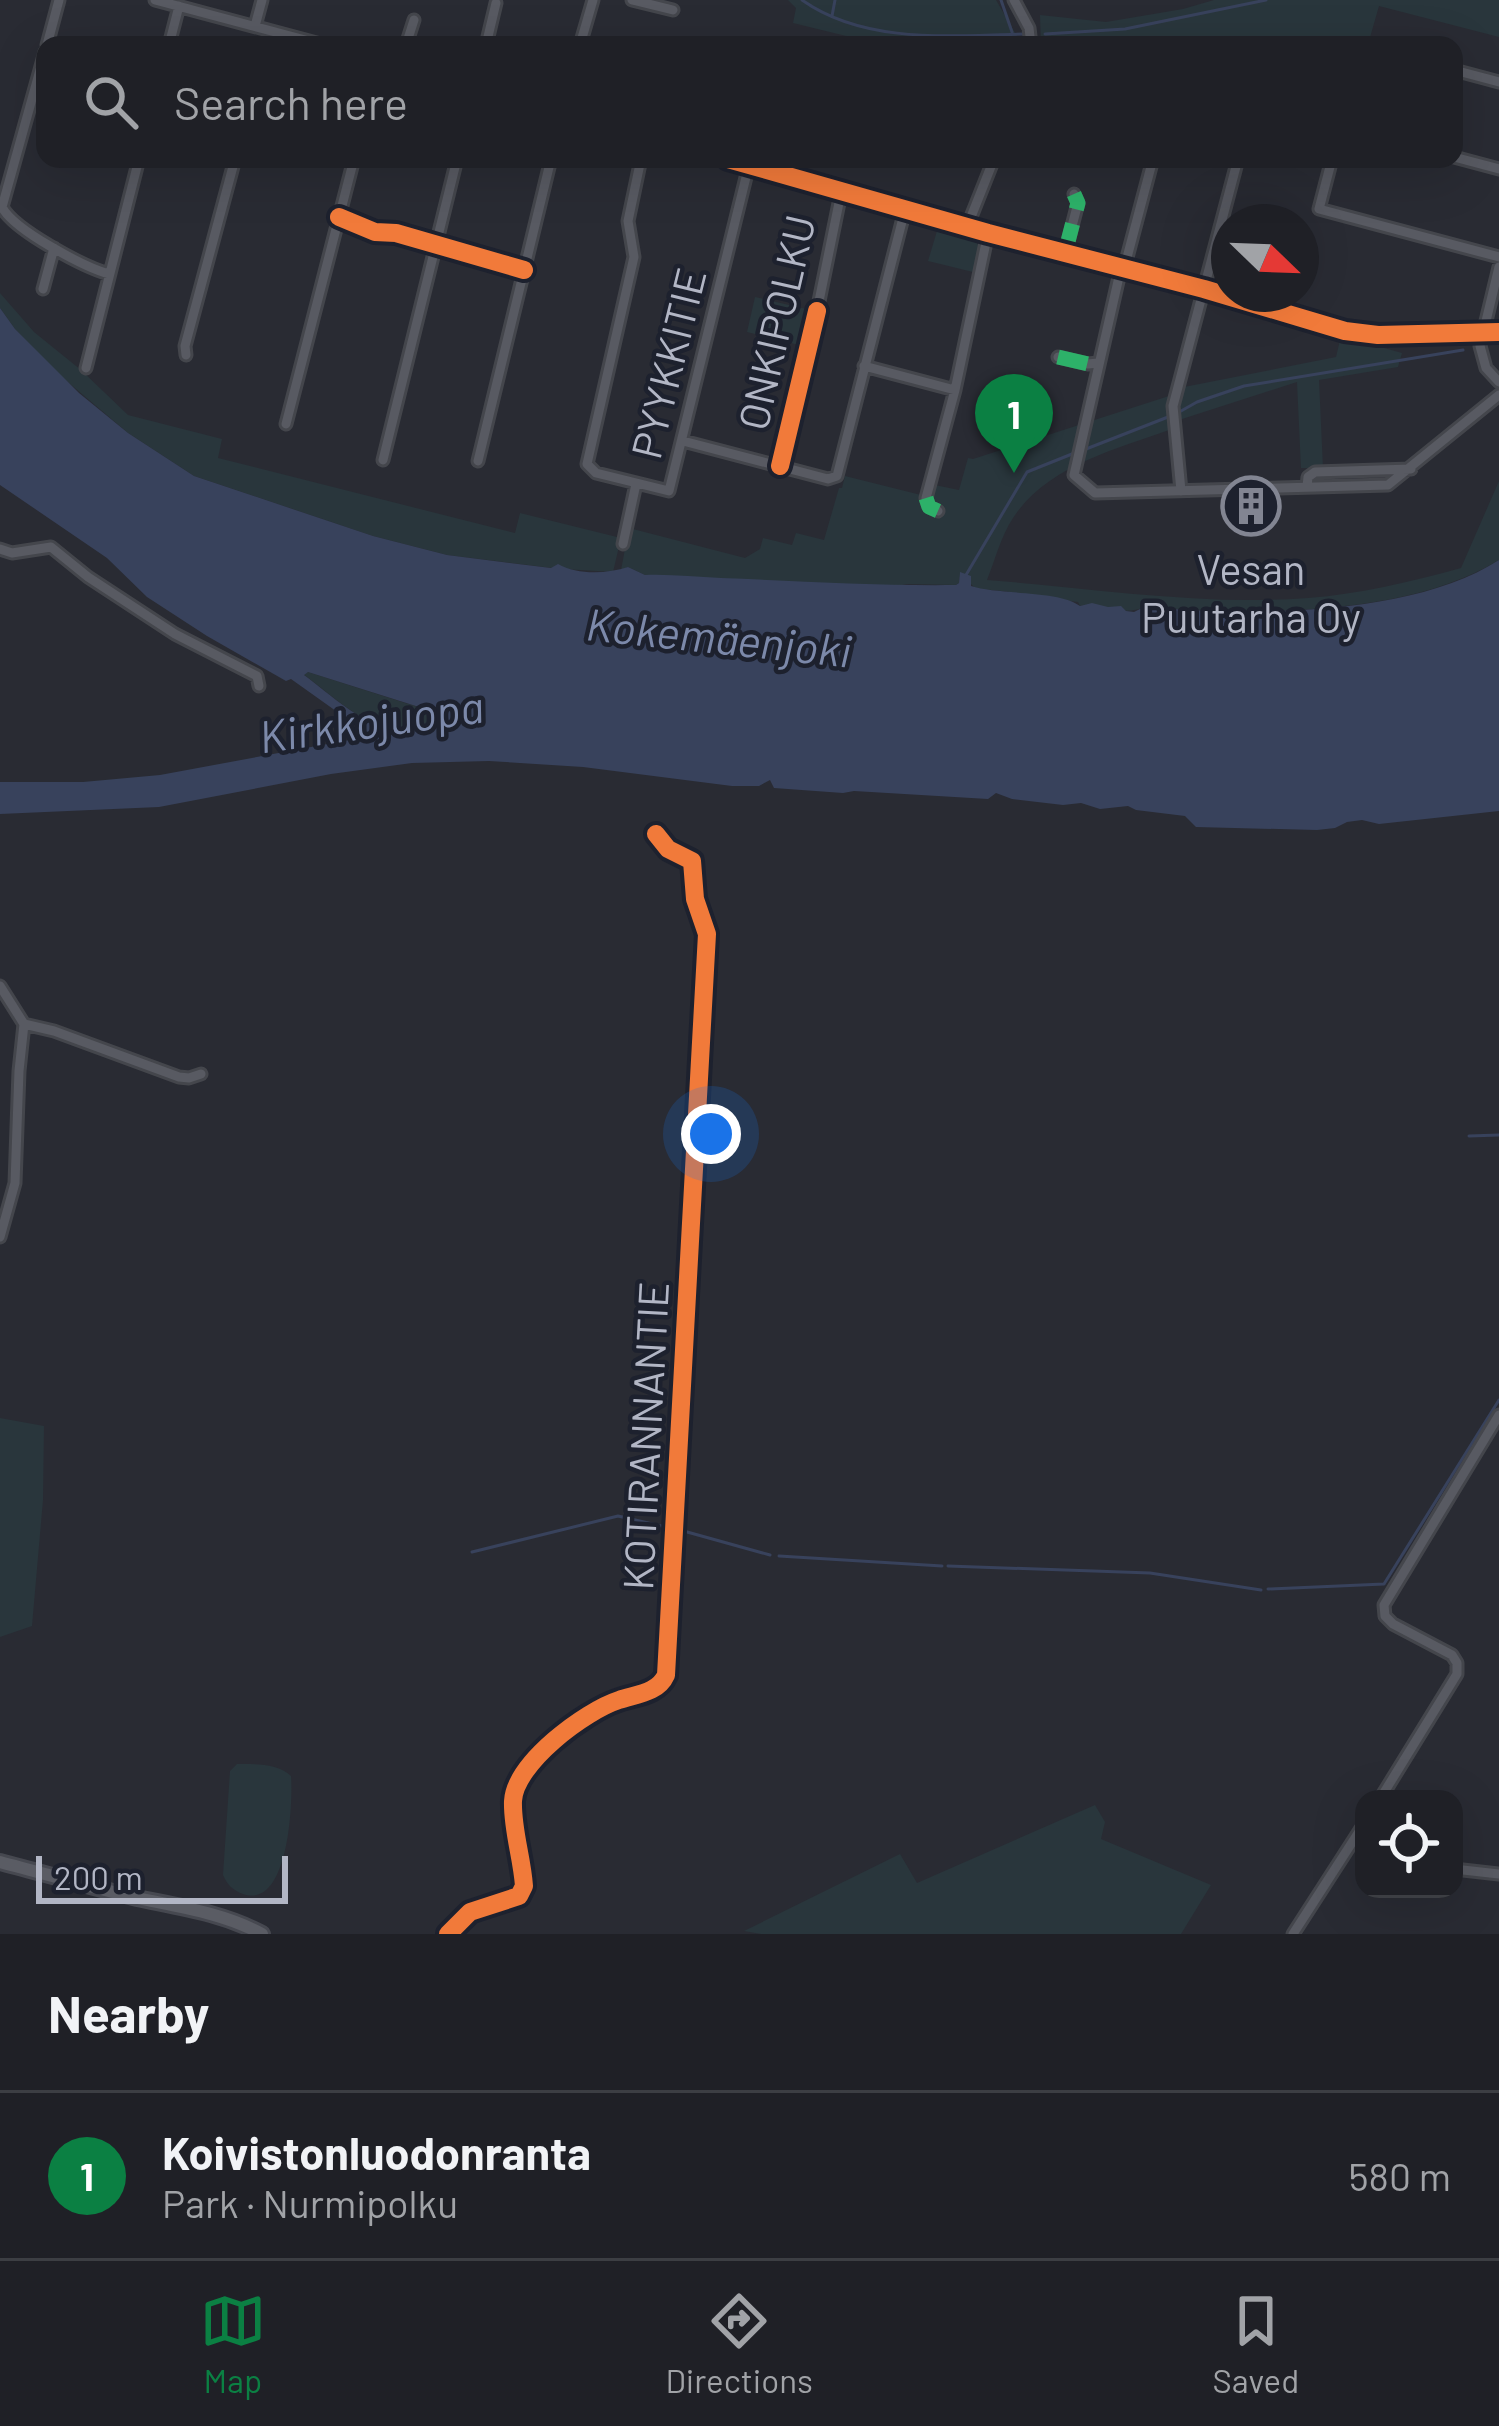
<!DOCTYPE html>
<html lang="en">
<head>
<meta charset="utf-8">
<style>
	:root { --surface:#1f2026; --page:#27282e; --text:#f1f3f6; --muted:#a1a3a7; --line:#3c3e43; --accent:#0b8043 }
	body { margin:0; font-family:Barlow,sans-serif; background:var(--page); color:var(--text) }
	.controls { position:absolute; right:36px; bottom:36px; display:grid; overflow:hidden; border-radius:24px; box-shadow:0 12px 48px #0002 }
	.controls button { width:108px; height:108px; display:grid; place-items:center; padding:0; border:0; border-bottom:3px solid var(--line); background:var(--surface); color:var(--text); font:60px sans-serif }
	.compass { position:absolute; left:1211px; top:204px; width:108px; height:108px; border-radius:50%; background:var(--surface); box-shadow:0 12px 48px #0002; rotate:113deg }
	.scale { position:absolute; left:36px; bottom:30px; width:252px; box-sizing:border-box; padding-left:12px; border:6px solid #b2b6c5; border-top:0; font-size:33px; line-height:42px; white-space:nowrap; color:#b2b6c5; -webkit-text-stroke:9px #1d212e; paint-order:stroke }
	.you { position:absolute; left:711px; top:1134px; width:42px; height:42px; margin:-30px; border:9px solid #fff; border-radius:50%; background:#1a73e8; box-shadow:0 0 0 18px #1a73e833 }
	.badge { display:grid; place-items:center; width:78px; height:78px; border-radius:50%; background:var(--accent); color:#fff; font-size:39px; font-weight:700 }
	.pin { position:absolute; translate:-50% -99px; filter:drop-shadow(0 3px 6px #0008) }
	.pin::after { content:''; position:absolute; top:63px; width:42px; height:36px; background:inherit; clip-path:polygon(0 0,100% 0,50% 100%) }
	.list { margin:0; padding:0; list-style:none }
	h2 { display:flex; justify-content:space-between; align-items:center; height:156px; margin:0; padding:0 48px; font-size:51px }
	h2 small { font-size:39px; font-weight:400; color:var(--muted) }
	.list li { display:grid; grid-template-columns:78px 1fr auto; gap:36px; align-items:center; box-sizing:border-box; height:168px; padding:0 48px; border-top:3px solid var(--line) }
	.list b { display:block; font-size:45px; white-space:nowrap }
	.list p { margin:0; font-size:39px; white-space:nowrap; color:var(--muted) }
	.list em { font-size:39px; font-style:normal; color:var(--muted) }
	.icon { flex:none; width:66px; height:66px; fill:none; stroke:currentColor; stroke-width:2; stroke-linecap:round; stroke-linejoin:round }
	.map { position:relative; flex:none; width:1499px; height:1934px; overflow:hidden }
	.search { position:absolute; background:var(--surface); box-shadow:0 12px 48px #0002; left:36px; right:36px; top:36px; height:132px; display:flex; align-items:center; gap:30px; box-sizing:border-box; padding:0 42px; border-radius:24px; color:var(--muted); font-size:45px }
	.sheet { height:324px; background:var(--surface) }
	nav { display:flex; justify-content:space-around; align-items:center; box-sizing:border-box; height:168px; border-top:3px solid var(--line); background:var(--surface); font-size:33px; color:var(--muted) }
	nav a { display:grid; justify-items:center; gap:6px }
	nav .on { color:var(--accent) }
	.map>svg:first-child { display:block }
	.green { fill:#29363c }
	.water { fill:#38425c; fill-rule:evenodd }
	.lines { fill:none; stroke-linecap:round; stroke-linejoin:round }
	.stream { stroke:#38425c; stroke-width:3 }
	.minor-casing { stroke:#44464c; stroke-width:15 }
	.major-casing { stroke:#464850; stroke-width:18 }
	.minor { stroke:#585a62; stroke-width:9 }
	.major { stroke:#5a5c64; stroke-width:12 }
	.quiet { stroke:#2db169; stroke-width:15; stroke-dasharray:30 15; stroke-linecap:butt }
	.cycleway-casing { stroke:#1d212e; stroke-width:26 }
	.cycleway { stroke:#f17a3a; stroke-width:18 }
	.labels { text-anchor:middle; dominant-baseline:central; stroke-width:9; stroke-linejoin:round; paint-order:stroke }
	.street-label { font-size:42px; fill:#b2b6c5; stroke:#1d212e }
	.poi-label { font-size:42px; fill:#b2b6c5; stroke:#1d212e }
	.water-label { font-size:45px; font-style:italic; fill:#7c89aa; stroke:#1d212e }
</style>
</head>
<body>
<div class="map">
<svg width="1499" height="1934" viewBox="0 0 1499 1934">
	<rect width="100%" height="100%" fill="#292b33"/>
	<path class="green" d="M 788,0 L 996,0 L 1022,45 L 883,45 L 793,23 L 796,8 Z
		M 1214,0 L 1499,0 L 1499,37 L 1379,6 L 1369,41 L 1360,39 L 1358,45 L 1342,45 L 1313,38 L 1311,45 L 1041,45 L 1040,15 L 1106,22 L 1183,9 Z
		M 937,231 C 970,239 988,233 977,273 L 928,261 Z
		M 0,293 L 34,332 L 81,370 L 128,415 L 222,439 L 218,458 L 515,533 L 520,513 L 621,538 L 613,572 L 564,569 L 558,565 L 552,568 L 447,555 L 373,536 L 194,476 L 128,433 L 56,372 L 15,329 L 0,308 Z
		M 755,297 L 815,311 L 807,347 L 747,332 Z
		M 1341,336 L 1402,353 L 1398,367 L 1319,380 L 1323,468 L 1301,468 L 1297,382 L 1179,420 L 1169,430 C 1114,450 1047,466 1013,518 C 1001,536 995,560 987,580 C 1093,588 1201,606 1308,598 C 1360,594 1410,582 1461,568 L 1499,481 L 1499,560 C 1403,618 1254,614 1144,607 C 1124,617 1101,603 1080,606 L 1078,602 C 1043,598 1010,590 976,589 L 960,573 L 959,583 L 956,585 L 907,584 L 893,587 L 645,575 L 628,567 L 621,570 L 629,528 L 745,558 L 760,549 L 763,538 L 792,545 L 796,533 L 824,540 L 839,488 L 842,488 L 845,476 L 921,495 L 925,483 L 959,490 L 968,458 L 973,459 L 1169,396 L 1175,375 L 1185,378 L 1184,387 L 1336,357 Z
		M 308,672 L 421,708 L 431,719 C 393,756 335,697 303,674 Z
		M 0,1418 L 44,1426 L 43,1500 L 32,1626 L 0,1637 Z
		M 237,1764 C 255,1764 278,1763 291,1776 C 293,1802 289,1910 243,1894 C 232,1890 227,1884 223,1875 L 230,1771 Z
		M 1095,1805 L 1105,1822 L 1101,1839 L 1211,1885 L 1181,1934 L 761,1934 L 744,1931 L 900,1854 L 917,1883 Z"/>
	<path class="water" d="M 0,308 L 15,329 L 79,393 L 128,433 L 194,476 L 373,536 L 447,555 L 551,568 L 558,564 C 577,575 607,574 628,567 L 645,575 C 671,574 695,577 721,578 C 800,581 878,586 956,585 L 959,583 L 960,572 L 971,576 L 971,586 C 998,595 1060,590 1080,606 L 1092,603 L 1108,607 L 1121,606 L 1126,611 L 1134,612 L 1144,607 C 1246,616 1411,617 1499,560 L 1499,811 L 1379,824 L 1362,820 L 1347,822 L 1335,828 L 1317,830 L 1196,827 L 1185,816 L 1136,810 L 1128,806 L 1100,809 L 1081,803 L 1063,805 L 1012,799 L 996,793 L 988,799 L 854,791 L 843,793 L 774,788 L 770,780 L 759,786 L 732,786 L 583,767 L 489,761 L 412,763 L 331,774 L 159,807 L 0,814 L 0,782 L 83,782 L 160,775 L 349,740 L 361,733 L 357,726 L 291,679 L 286,681 L 207,636 L 147,597 L 107,558 L 0,485 ZM 308,672 L 419,707 L 431,719 C 392,755 336,698 304,675 Z"/>
	<g class="lines">
		<path class="stream" d="M 802,0 C 864,44 950,36 1023,34
			M 1001,0 L 1012,32
			M 832,16 L 835,0
			M 1045,34 L 1125,29 L 1266,0
			M 1181,411 L 1197,402 L 1244,386 L 1463,350
			M 1086,449 L 1168,417
			M 966,575 L 1027,472 L 1072,454
			M 1469,1136 L 1499,1135
			M 680,1530 L 770,1555
			M 472,1552 L 618,1516 L 670,1528
			M 779,1556 L 942,1566
			M 948,1566 L 1150,1573 L 1261,1590
			M 1268,1589 L 1384,1584 L 1499,1400"/>
		<g class="minor-casing">
			<path id="minor" d="M 155,0 L 324,45
				M 632,0 L 673,10
				M 1014,0 L 1029,28 L 1031,45
				M 255,26 L 262,0
				M 47,45 L 59,0
				M 169,45 L 179,6
				M 406,45 L 414,20
				M 486,45 L 496,3
				M 580,45 L 593,0
				M 45,52 L 2,207 C 14,230 84,267 109,274
				M 1454,70 L 1499,82
				M 1454,157 L 1499,169
				M 641,159 L 628,221 L 634,257 L 587,464 L 596,473 L 669,491 L 749,165
				M 728,159 L 988,233 L 1204,289 L 1345,331 L 1378,335 L 1499,332
				M 1332,159 L 1319,209 L 1499,257
				M 967,227 L 994,159
				M 1065,253 L 1078,203 L 1074,194
				M 1499,267 L 1480,346 L 1486,368 L 1499,382
				M 1121,268 L 1074,475 L 1095,493 L 1388,485 L 1499,395
				M 1124,269 L 1153,159
				M 43,289 L 54,248
				M 817,311 L 841,193
				M 186,355 L 185,346 L 235,159
				M 1058,357 L 1088,364 L 1098,363
				M 864,366 L 955,390
				M 86,368 L 139,159
				M 286,424 L 354,159
				M 683,441 L 828,479 L 837,476 L 905,210
				M 383,460 L 457,159
				M 478,461 L 551,159
				M 1307,487 L 1308,477 L 1315,472 L 1411,469
				M 1181,491 L 1173,406 L 1238,159
				M 938,511 L 929,507 L 926,498 L 955,390 L 988,233
				M 623,544 L 636,484
				M 0,549 L 12,553 L 51,547 L 88,577 L 175,634 L 257,676 L 259,686
				M 0,986 L 24,1024 L 19,1071 L 15,1183 L 0,1237
				M 24,1024 L 54,1031 L 179,1077 L 189,1078 L 201,1074
				M 1380,1799 L 1457,1674 L 1457,1663 L 1452,1655 L 1393,1624 L 1385,1616 L 1384,1605 L 1499,1415
				M 1454,1869 L 1499,1874
				M 448,1934 L 470,1912 L 519,1896 L 524,1886 C 522,1857 512,1829 513,1801 C 515,1763 585,1711 619,1700 C 637,1694 658,1693 666,1675 L 707,934 L 695,899 L 692,861 L 668,849 L 656,834
				M 1293,1934 L 1364,1824"/>
		</g>
		<g class="major-casing">
			<path id="major" d="M 0,1862 C 46,1874 91,1887 137,1898 C 180,1907 223,1913 262,1934"/>
		</g>
		<use href="#minor" class="minor"/>
		<use href="#major" class="major"/>
		<path class="quiet" d="M 1065,253 L 1078,203 L 1074,194
			M 1058,357 L 1088,364 L 1098,363
			M 926,498 L 929,507 L 938,511"/>
		<g class="cycleway-casing">
			<path id="cycleway" d="M 728,159 L 988,233 L 1204,289 L 1345,331 L 1378,335 L 1499,332
				M 339,217 L 375,232 L 396,233 L 524,270
				M 780,466 L 817,311
				M 448,1934 L 470,1912 L 519,1896 L 524,1886 C 522,1857 512,1829 513,1801 C 515,1763 585,1711 619,1700 C 637,1694 658,1693 666,1675 L 707,934 L 695,899 L 692,861 L 668,849 L 656,834"/>
		</g>
		<use href="#cycleway" class="cycleway"/>
	</g>
	<defs>
		<g id="building-ring" transform="scale(3)"><circle r="9.5" fill="#1d212e" stroke="#828592" stroke-width="1.5"/><path d="M-4-6H4V6H1V3H-1V6H-4ZM-2.5-4.3h1.7v1.8h-1.7ZM.8-4.3h1.7v1.8H.8ZM-2.5-1h1.7V.8h-1.7ZM.8-1h1.7V.8H.8Z" fill="#828592"/></g>
	</defs>
	<g fill-rule="evenodd">
		<use href="#building-ring" x="1251" y="506"/>
	</g>
	<g class="labels">
		<g class="street-label">
			<text transform="translate(775 322) rotate(-77)">ONKIPOLKU</text>
			<text transform="translate(667 363) rotate(-76)">PYYKKITIE</text>
			<text transform="translate(644 1436) rotate(-87)">KOTIRANNANTIE</text>
		</g>
		<g class="poi-label">
			<text x="1251" y="568">Vesan<tspan x="1251" dy="48">Puutarha Oy</tspan></text>
		</g>
		<g class="water-label">
			<text transform="translate(719 636) rotate(6)">Kokemäenjoki</text>
			<text transform="translate(371 720) rotate(-8)">Kirkkojuopa</text>
		</g>
	</g>
</svg>
<div class="controls">
<button><svg class="icon" aria-label="locate" viewBox="0 0 24 24"><circle cx="12" cy="12" r="6"/><path d="M12 2v4M12 18v4M2 12h4M18 12h4"/></svg></button>
</div>
<svg class="compass" viewBox="-18 -18 36 36"><path d="M0-13l5 13h-10z" fill="#e53935"/><path d="M0 13l5-13h-10z" fill="#a1a3a7"/></svg>
<div class="scale">200 m</div>
<div class="you"></div>
<div class="pin badge" style="left:1014px;top:473px">1</div>
<div class="search"><svg class="icon" aria-label="search" viewBox="0 0 24 24"><circle cx="10" cy="10" r="6"/><path d="M15 15l6 6"/></svg>Search here</div>
</div>
<section class="sheet">
<h2>Nearby<small></small></h2>
<ul class="list">
<li><span class="badge">1</span><div><b>Koivistonluodonranta</b><p>Park · Nurmipolku</p></div><em>580 m</em></li>
</ul>
</section>
<nav>
<a class="on"><svg class="icon" aria-label="map" viewBox="0 0 24 24"><path d="M3 6l6-2 6 2 6-2v14l-6 2-6-2-6 2zM9 4v14M15 6v14"/></svg>Map</a>
<a><svg class="icon" aria-label="directions" viewBox="0 0 24 24"><path d="M12 3l9 9-9 9-9-9zM9 14v-3h6M13 9l2 2-2 2"/></svg>Directions</a>
<a><svg class="icon" aria-label="saved" viewBox="0 0 24 24"><path d="M7 4h10v16l-5-4-5 4z"/></svg>Saved</a>
</nav>
</body>
</html>
